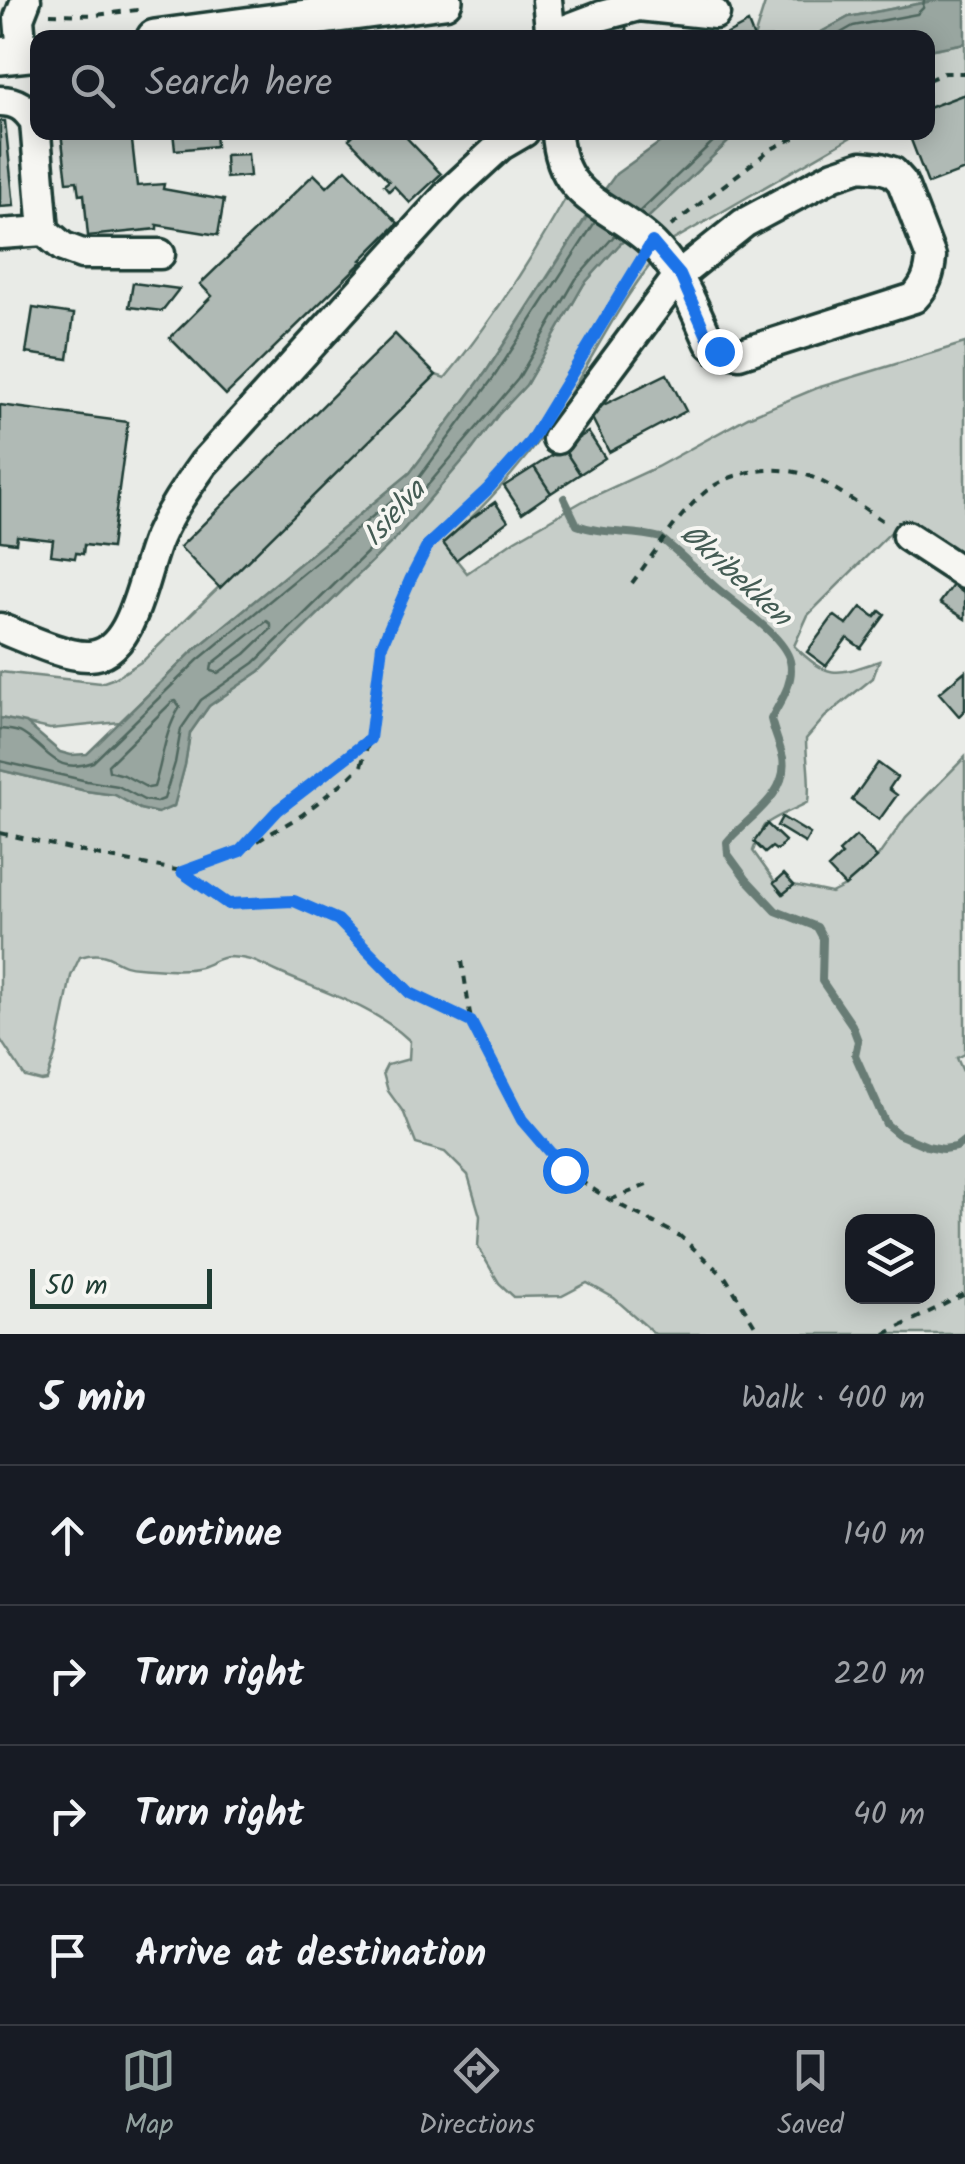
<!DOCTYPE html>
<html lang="en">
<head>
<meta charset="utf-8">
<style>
	:root { --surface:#171b24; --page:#242831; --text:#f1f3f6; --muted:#9ea1a6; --line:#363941; --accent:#92a19f }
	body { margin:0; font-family:Kalam,sans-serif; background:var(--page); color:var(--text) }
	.controls { position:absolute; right:30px; bottom:30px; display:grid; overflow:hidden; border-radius:20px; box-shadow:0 5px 25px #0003 }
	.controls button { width:90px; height:90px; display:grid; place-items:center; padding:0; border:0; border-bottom:2px solid var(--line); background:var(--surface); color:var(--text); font:50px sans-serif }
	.scale { position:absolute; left:30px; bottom:25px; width:182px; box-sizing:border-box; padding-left:10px; border:5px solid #1f3d34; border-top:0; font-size:28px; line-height:35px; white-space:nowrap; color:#1f3d34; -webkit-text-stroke:8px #f6f6f2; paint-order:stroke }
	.stop { position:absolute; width:30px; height:30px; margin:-22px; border:8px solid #1a73e8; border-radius:50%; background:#fff }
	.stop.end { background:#1a73e8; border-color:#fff; box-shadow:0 2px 10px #0008 }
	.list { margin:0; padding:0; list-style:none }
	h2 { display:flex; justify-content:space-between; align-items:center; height:130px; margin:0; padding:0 40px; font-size:42px }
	h2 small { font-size:32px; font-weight:400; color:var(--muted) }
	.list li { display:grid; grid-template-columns:65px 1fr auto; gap:30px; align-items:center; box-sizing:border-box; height:140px; padding:0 40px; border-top:2px solid var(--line) }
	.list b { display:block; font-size:38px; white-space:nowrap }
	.list em { font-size:32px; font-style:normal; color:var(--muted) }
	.icon { flex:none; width:55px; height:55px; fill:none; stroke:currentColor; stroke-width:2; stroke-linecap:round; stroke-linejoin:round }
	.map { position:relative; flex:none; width:965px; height:1334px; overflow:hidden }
	.search { position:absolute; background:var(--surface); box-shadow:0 5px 25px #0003; left:30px; right:30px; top:30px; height:110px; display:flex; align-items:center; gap:25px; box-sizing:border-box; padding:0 35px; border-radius:20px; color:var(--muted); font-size:38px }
	.sheet { height:690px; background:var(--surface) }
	nav { display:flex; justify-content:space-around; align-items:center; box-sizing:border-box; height:140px; border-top:2px solid var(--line); background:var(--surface); font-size:28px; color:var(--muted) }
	nav a { display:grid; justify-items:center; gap:5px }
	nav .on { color:var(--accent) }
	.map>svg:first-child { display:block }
	.green { fill:#c7cec9; stroke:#73867e; stroke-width:2.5; fill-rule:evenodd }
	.water { fill:#99a6a0; stroke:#687c75; stroke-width:2.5 }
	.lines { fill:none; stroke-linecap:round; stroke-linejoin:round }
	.shore { stroke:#50675f; stroke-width:2.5 }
	.stream { stroke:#687c75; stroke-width:8 }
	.building { fill:#b0bab5; stroke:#1f3d34; stroke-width:2.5 }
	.minor-casing { stroke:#1f3d34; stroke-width:35 }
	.major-casing { stroke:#1f3d34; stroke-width:42 }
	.path { stroke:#1f3d34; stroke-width:4; stroke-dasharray:8 8; stroke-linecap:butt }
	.minor { stroke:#f6f6f2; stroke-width:28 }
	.major { stroke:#f6f6f2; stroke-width:35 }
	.route { stroke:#1a73e8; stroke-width:12 }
	.labels { text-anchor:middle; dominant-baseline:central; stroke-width:8; stroke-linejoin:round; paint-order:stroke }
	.water-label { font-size:30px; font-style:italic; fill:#445c54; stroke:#f6f6f2 }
</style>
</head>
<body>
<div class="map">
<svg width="965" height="1334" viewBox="0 0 965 1334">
	<rect width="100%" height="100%" fill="#e9ebe7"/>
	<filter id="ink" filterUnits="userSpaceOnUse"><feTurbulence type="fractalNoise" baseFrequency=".01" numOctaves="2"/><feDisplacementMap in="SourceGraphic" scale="20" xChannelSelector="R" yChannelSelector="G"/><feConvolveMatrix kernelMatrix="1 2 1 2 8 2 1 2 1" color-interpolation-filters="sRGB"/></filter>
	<g filter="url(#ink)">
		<path class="green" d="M 766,0 L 938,0 L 849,17 L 812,37 L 754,38 Z
			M 965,43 L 965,94 L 928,108 L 928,50 Z
			M 742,133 L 858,133 L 670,242 C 627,287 600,345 568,397 C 537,448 488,506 443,543 L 467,573 L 515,540 L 583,501 L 657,467 L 748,417 L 817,388 L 965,343 L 965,564 L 900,523 L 808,615 L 794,646 C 829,679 835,676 879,661 L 873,678 L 825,717 L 806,739 C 806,760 811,781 808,802 C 797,809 770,818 763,827 C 759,834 756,843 753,851 L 783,893 L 794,885 L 831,893 L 845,886 L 877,858 L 906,817 L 965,757 L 965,1054 L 957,1058 L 965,1076 L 965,1334 L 655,1334 L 614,1298 L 587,1283 L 562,1296 L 514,1297 L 499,1283 L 478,1247 L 480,1216 L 468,1175 L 445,1152 L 416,1144 L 404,1113 L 388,1091 L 383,1073 L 387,1065 L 409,1059 L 410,1041 C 374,1006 325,993 280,973 C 259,964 254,958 229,957 C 218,957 211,964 200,967 C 182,972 157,968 138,967 C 112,967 113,948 80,957 L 71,976 L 56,1052 L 47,1080 L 41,1081 L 25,1077 L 0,1039 L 0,770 L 86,791 L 115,795 L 140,809 L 157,813 L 174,806 L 185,765 L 190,733 L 209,706 L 260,671 L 395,539 L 471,451 L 498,415 L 526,385 L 584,284 L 619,245 L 730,140 ZM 852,1222 L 928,1222 L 928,1296 L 852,1296 Z
			M 568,194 L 591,209 L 486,372 L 410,473 L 191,653 L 120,722 L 50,729 L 0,718 L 0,672 L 101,683 L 115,678 L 144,660 L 436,375 L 445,378 C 493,321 532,258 568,194 Z"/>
		<path class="water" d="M 938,0 L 965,0 L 965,43 L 928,50 L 928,38 L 812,37 L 849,17 Z
			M 673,133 L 742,133 L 730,140 L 619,245 L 584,284 L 526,385 L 498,415 L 471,451 L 395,539 L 260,671 L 209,706 L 190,733 L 185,765 L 174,806 L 158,813 L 140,809 L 115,795 L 86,791 L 0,770 L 0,718 L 26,723 L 60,752 L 71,755 L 87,754 L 191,653 L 410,473 L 486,372 L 603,192 L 616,174 Z"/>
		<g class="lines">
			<path class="shore" d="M 832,38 L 853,26 L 917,14 L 923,8 L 924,0
				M 639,212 L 723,132
				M 267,621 L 271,624 L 271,629 L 245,654 L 218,673 L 211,671 L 212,664 Z
				M 176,701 L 180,707 C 164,732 163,760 154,787 L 148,788 L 124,775 L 109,771 L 108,765 L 172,702 Z
				M 0,729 C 7,730 17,730 23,734 C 50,751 55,775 93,762 L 198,660 L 418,479 L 494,377 L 595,222
				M 0,761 L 87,781 L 118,786 L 144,800 L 156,802 L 164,799 L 175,763 L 181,729 L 201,700 L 254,663 L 388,532 L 518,379 L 576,279 L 615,235"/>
			<path class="stream" d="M 564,498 L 577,525 C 604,535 633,530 661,538 C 679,553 696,569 713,585 C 734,604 783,634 790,661 C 795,682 780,702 771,719 C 774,732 780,745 783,758 C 789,795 747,818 727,842 L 728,854 L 747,880 L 776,911 L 817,927 L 823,938 L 822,981 L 852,1025 L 858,1041 L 855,1055 L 886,1124 L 898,1134 L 927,1146 L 943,1149 L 956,1147 L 965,1140"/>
		</g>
		<path class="building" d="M 748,23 L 754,38 L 720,38 Z
			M 626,26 L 627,36 L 637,34 L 637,38 L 592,38 L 602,36 L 601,31 Z
			M 965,94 L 965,170 L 928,184 L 908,132 L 928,132 L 928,108 Z
			M 0,121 L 5,121 L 14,206 L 0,207 Z
			M 61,132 L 131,132 L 137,186 L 164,184 L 163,189 L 224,200 L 218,235 L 157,225 L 157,229 L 88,236 L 84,194 L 79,195 L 77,181 L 67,182 Z
			M 173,132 L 215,132 L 216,146 L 175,150 Z
			M 356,132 L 401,132 L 441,174 L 410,203 L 394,186 L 389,191 L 384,185 L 389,181 L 349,139 Z
			M 248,154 L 250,176 L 226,178 L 225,155 Z
			M 346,169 L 398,223 L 361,260 L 363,261 L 226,395 L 170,338 L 212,296 L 200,284 L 314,174 L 327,187 Z
			M 133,283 L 179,289 L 162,311 L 129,307 Z
			M 33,308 L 74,314 L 68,359 L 26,353 Z
			M 395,334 L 436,375 L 220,588 L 180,547 Z
			M 667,374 L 686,411 L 609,452 L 589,412 Z
			M 0,405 L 128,422 L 111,548 L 84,545 L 83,554 L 76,553 L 75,558 L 51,555 L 53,540 L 17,536 L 16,543 L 0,541 Z
			M 588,432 L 605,458 L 580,474 L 563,448 Z
			M 563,448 L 580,474 L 551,493 L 534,467 Z
			M 534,467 L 551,493 L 522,513 L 504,486 Z
			M 495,502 L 508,521 L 456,560 L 443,543 L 468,521 Z
			M 953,585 L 965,594 L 965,619 L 940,603 Z
			M 861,607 L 875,617 L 880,611 L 885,615 L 861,648 L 847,638 L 826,666 L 807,652 L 832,618 L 835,616 L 847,625 Z
			M 965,671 L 965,710 L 959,716 L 939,693 Z
			M 878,763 L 897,777 L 889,789 L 897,795 L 879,820 L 852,800 Z
			M 782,817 L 810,834 L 805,843 L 777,826 Z
			M 767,824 L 785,841 L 779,849 L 776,850 L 772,847 L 765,853 L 754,842 Z
			M 856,836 L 877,858 L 845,886 L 828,868 L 842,855 L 839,852 Z
			M 784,874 L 794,885 L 783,894 L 774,883 Z"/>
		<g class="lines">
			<g class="minor-casing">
				<path id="minor" d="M 547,0 L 551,38
					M 551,35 L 601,16 L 639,6 L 715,14
					M 22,54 L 19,18 L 26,0
					M 0,101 C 17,101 26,108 35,122 L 44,231
					M 0,234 L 44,231 L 63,247 L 82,254 L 160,254
					M 557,439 L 679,275 L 744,223 L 834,175 L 861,166 L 880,168 L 893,172 L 902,182 L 931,257 C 930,274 926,285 914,298 L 739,354 L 719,351 L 710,343 C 694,308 681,272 653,244 C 612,204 560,202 557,132
					M 907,536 L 965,574
					M 0,628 C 23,637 65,657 89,656 C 135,655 143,570 159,536 C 171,509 187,487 204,463 L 451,191 L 500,146 L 524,132"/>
			</g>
			<g class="major-casing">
				<path id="major" d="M 155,38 L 444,0
					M 0,56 L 38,52"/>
			</g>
			<path class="path" d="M 50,14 L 96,15 L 145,9
				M 928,80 L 944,73 L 965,73
				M 671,226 L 771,149 L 807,132
				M 574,370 L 637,267
				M 632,583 C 654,554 677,516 704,493 C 732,469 782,463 814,478 C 839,489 863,508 886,523
				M 0,833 L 110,858 L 182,871 L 240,851 L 278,811 L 370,739 L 382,645 L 410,580 L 428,545 L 487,491 L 530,442
				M 244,849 L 302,815 L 351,776 L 361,766 L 369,741
				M 182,871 L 228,904 L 295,901 L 337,920 L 411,993 L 471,1021
				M 462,961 L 471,1021 L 522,1120 L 565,1171 L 610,1200 L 680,1236 L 726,1278 L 760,1334
				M 610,1200 L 647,1185
				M 885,1334 L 965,1294"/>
			<use href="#minor" class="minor"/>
			<use href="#major" class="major"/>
		</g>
	</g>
	<g class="lines" filter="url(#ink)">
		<path class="route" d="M 565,1170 L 522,1120 L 471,1022 L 410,993 L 338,920 L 294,901 L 228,904 L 182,872 L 240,851 L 278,810 L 370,739 L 382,645 L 410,580 L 428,545 L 487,490 L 530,442 L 652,242 L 680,275 L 710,343 L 719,351"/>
	</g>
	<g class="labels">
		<g class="water-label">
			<text transform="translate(395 514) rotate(-48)">Isielva</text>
			<text transform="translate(735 576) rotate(42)">Økribekken</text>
		</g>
	</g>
</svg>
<div class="controls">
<button><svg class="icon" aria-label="layers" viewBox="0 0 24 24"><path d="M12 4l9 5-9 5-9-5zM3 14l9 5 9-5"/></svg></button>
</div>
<div class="scale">50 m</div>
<div class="stop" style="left:565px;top:1170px"></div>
<div class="stop end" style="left:719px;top:351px"></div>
<div class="search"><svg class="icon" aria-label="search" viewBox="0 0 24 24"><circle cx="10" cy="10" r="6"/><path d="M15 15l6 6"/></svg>Search here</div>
</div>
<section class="sheet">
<h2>5 min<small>Walk · 400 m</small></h2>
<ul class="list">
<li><svg class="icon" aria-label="ahead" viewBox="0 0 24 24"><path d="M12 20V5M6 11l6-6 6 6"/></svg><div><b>Continue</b></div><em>140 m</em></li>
<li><svg class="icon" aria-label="right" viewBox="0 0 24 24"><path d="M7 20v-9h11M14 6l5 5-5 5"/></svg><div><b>Turn right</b></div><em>220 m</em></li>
<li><svg class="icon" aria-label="right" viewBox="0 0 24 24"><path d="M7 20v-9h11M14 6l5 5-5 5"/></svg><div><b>Turn right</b></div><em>40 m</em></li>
<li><svg class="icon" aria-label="arrive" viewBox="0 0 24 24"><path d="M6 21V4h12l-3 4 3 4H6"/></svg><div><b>Arrive at destination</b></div></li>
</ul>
</section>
<nav>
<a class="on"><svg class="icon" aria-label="map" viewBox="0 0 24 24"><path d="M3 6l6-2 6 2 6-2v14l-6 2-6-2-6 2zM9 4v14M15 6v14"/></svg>Map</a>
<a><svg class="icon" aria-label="directions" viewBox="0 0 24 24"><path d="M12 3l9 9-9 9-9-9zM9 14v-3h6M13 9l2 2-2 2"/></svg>Directions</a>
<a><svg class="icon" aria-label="saved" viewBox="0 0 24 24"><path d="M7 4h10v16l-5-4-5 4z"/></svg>Saved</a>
</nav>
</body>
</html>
